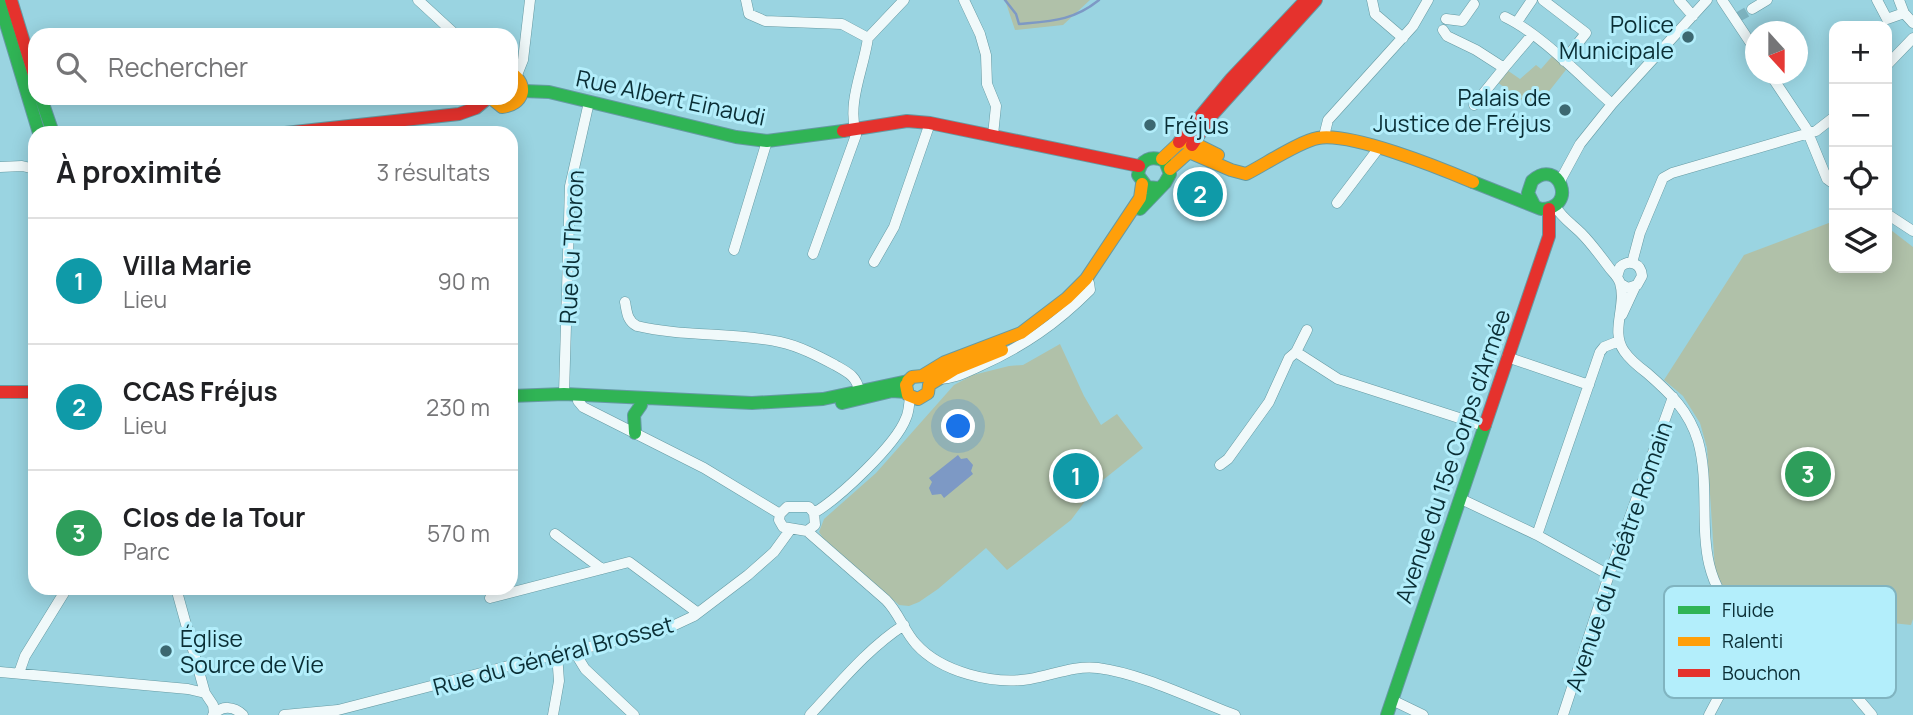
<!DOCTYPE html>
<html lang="fr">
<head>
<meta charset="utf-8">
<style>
	:root { --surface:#fff; --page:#f6f6f6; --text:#202124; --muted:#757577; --line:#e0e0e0; --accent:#1a73e8 }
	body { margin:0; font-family:Manrope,sans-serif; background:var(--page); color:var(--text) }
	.controls { position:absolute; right:21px; top:21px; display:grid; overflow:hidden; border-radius:14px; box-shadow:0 4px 18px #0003 }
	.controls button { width:63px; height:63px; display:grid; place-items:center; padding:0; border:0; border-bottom:2px solid var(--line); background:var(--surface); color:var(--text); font:35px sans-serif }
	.compass { position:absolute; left:1745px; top:21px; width:63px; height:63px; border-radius:50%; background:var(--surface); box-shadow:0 4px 18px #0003; rotate:159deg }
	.you { position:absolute; left:959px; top:427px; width:24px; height:24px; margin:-18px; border:5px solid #fff; border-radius:50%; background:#1a73e8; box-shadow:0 0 0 10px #1a73e833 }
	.badge { display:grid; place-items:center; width:46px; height:46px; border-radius:50%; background:var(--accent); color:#fff; font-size:23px; font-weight:700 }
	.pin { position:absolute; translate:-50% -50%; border:4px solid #fff; box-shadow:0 2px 7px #0006 }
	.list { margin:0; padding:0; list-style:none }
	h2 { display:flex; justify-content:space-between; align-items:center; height:91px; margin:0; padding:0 28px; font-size:30px }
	h2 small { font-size:23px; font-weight:400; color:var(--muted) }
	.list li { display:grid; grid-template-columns:46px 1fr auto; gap:21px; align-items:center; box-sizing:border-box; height:126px; padding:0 28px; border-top:2px solid var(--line) }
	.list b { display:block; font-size:26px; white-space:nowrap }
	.list p { margin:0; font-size:23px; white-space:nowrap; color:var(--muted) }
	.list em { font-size:23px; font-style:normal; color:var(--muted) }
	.icon { flex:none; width:38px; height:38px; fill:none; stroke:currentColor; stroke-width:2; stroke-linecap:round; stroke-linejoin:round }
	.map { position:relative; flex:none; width:1913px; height:715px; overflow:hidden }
	.search { position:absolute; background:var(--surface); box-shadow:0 4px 18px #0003; left:28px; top:28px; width:490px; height:77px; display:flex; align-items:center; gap:18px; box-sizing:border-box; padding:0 24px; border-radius:21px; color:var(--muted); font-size:26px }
	.panel { position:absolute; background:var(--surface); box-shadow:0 4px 18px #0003; left:28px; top:126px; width:490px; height:469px; border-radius:21px }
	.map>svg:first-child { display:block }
	.green { fill:#b0c1a9 }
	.water { fill:#7d99c5 }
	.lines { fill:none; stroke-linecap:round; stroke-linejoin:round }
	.stream { stroke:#7d99c5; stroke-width:2.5 }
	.street-tunnel { stroke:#7db3bf; stroke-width:10; stroke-dasharray:10 5; stroke-linecap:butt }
	.street-casing { stroke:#659aa3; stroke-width:11 }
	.fast-casing { stroke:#659aa3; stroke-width:14 }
	.slow-casing { stroke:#659aa3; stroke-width:14 }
	.jam-casing { stroke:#659aa3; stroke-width:14 }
	.street { stroke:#f0f9fa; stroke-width:10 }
	.fast { stroke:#30b455; stroke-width:12 }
	.slow { stroke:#ff9f0a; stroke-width:12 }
	.jam { stroke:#e5322d; stroke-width:12 }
	.poi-dot { fill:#3c6871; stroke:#b3eefb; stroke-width:2.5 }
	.labels { text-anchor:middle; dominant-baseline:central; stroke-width:6; stroke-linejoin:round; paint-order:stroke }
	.poi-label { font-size:23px; fill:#0a2e35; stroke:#b3eefb; text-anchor:end }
	.street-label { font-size:23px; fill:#0a2e35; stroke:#b3eefb }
	.key { fill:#b3eefb; stroke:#80b4c0; stroke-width:2 }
	.key-label { font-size:19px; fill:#0a2e35 }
</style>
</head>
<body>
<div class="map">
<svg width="1913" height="715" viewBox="0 0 1913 715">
	<rect width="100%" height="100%" fill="#9ad4e1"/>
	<path class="green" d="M 1005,0 L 1090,0 L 1063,25 L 1015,30 Z
		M 1555,53 L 1569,66 L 1535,109 L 1494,80 L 1504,68 L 1520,79 L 1536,65 L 1541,69 Z
		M 1834,221 L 1834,268 L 1887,268 L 1887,227 L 1913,247 L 1913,619 L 1911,625 L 1892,623 L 1848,670 L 1732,603 L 1715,571 L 1707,448 L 1700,423 L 1683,396 L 1664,380 L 1744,255 Z
		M 1060,344 L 1084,396 L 1101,425 L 1117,414 L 1143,448 L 1098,484 L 1071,520 L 1007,570 L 986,548 L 938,589 L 919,602 L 909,606 L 899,605 L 823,538 L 819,532 L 824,519 L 876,473 L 954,385 L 973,375 L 1009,366 L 1023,365 Z"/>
	<path class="water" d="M 958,455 L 961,459 L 967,458 L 973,465 L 971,471 L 973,474 L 944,498 L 941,494 L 932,495 L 929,488 L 932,482 L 929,478 Z"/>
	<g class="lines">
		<path class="stream" d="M 1005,0 L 1016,14 L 1019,24 C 1051,21 1073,21 1099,0"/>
		<path class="street-tunnel" d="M 1738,17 L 1752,9"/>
		<g class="street-casing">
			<path id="street" d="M 418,0 L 456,35
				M 746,0 L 749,14 L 765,21 L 842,24 L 868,38 L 904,0
				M 964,0 L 980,34 L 986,55 L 987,84 L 996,106 L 993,135
				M 1372,0 L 1375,14 L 1403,38
				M 1543,0 L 1586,33 L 1564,61
				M 1679,0 L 1693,16
				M 1722,0 L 1756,51
				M 1877,0 L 1887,19 L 1904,13
				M 1899,0 L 1904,13 L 1913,23
				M 1752,9 L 1767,0
				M 1505,17 C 1541,34 1581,77 1612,104
				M 1446,19 L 1462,21 L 1474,4
				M 1517,22 L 1532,0
				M 1443,30 L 1447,36 L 1476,50 L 1504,68 L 1532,35
				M 1887,65 L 1913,38
				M 1770,74 L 1806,128 L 1827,179 L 1834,184
				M 517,75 L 523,60 L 530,0
				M 1474,105 L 1504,68
				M 1325,132 L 1328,120 L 1413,26 L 1428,0
				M 0,167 L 22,166 L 35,169
				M 1560,181 L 1580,144 L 1612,104 L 1707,0
				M 1337,203 L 1378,149
				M 1555,206 C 1562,218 1572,224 1581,233 C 1591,243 1599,254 1608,266 C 1612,272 1618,276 1620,283 C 1627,306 1610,331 1624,351 C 1630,360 1639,367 1647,373 C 1670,393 1689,411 1698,441 C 1715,502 1686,568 1740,617 L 1844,682 L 1872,715
				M 1887,214 L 1913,231
				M 734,250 L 767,141
				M 813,254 L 856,135 C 847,101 863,72 868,38
				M 874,262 L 894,227 L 930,123
				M 1632,263 L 1640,233 L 1663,178 L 1672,173 L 1816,131 L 1834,117
				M 1617,277 L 1620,267 C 1629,259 1641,263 1642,276 L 1637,285 L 1628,288 L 1621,284
				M 625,302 C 627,312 627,321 637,326 C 683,337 733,332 780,342 C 799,346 818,356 835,365 C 847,372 857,376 859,391
				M 1622,315 L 1635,287
				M 1296,352 L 1338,379 L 1484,426
				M 1507,357 L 1589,385
				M 939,379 C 954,379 966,372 980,366 C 1024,346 1056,324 1090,290 L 1089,283
				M 564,394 L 570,186 L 589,102
				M 578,401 L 583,407 L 704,468 L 780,514
				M 1220,465 L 1228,459 L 1269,402 L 1289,358 L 1296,352 L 1307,330
				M 1461,499 L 1537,535 L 1609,575
				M 814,513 C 839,498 896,445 906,418 C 909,412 909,404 910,397
				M 780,514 L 779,520 L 783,527 L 807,531 L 815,525 L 814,513
				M 780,514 L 787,507 L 809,507 L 814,513
				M 807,531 L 886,600 C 899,613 904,631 916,644 C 941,672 993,685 1030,679 C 1053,675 1075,665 1098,668 C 1143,674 1192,699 1235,715
				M 555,534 L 602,569
				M 1537,535 L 1600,352 L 1604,347 L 1619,341
				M 176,588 L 205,693
				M 490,598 L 629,562 L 698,613
				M 574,651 L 585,669 L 634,715
				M 0,672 L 188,689 L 205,693 L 213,705 L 214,713
				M 19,673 L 25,656 L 67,588
				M 1392,700 L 1423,715
				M 213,715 C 222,705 234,706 243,715
				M 284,715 L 338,710 L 532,660 L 664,630 L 694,616 L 748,575 L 774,552 L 790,530
				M 553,715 L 559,681 L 557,654
				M 810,715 C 839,684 868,648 904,625
				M 1563,715 L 1609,575 L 1673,397
				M 1709,715 L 1755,628"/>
		</g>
		<g class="fast-casing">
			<path id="fast" d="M 0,4 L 39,133
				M 524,91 L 549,92 L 736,137 L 767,141 L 843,131
				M 41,98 L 53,133
				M 1473,182 L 1541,209 C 1579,209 1559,156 1532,181 L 1528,193 L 1534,205
				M 1140,209 L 1165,183 L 1170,174 L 1165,161 C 1151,155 1140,159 1138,175 L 1147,187 L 1158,188
				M 511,396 L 564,394 L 752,403 L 823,399 L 908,381
				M 842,403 L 892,391 L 907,392
				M 635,433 L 634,415 L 641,405
				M 1387,715 L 1485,425"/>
		</g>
		<g class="slow-casing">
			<path id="slow" d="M 491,98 L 502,107 C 523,105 530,85 511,73
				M 35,158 L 35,168
				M 1162,159 L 1178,144 L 1188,140 L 1218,155
				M 1170,169 L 1189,152 L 1231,170 L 1246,174 C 1264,165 1300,141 1318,138 C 1351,132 1440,168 1473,182
				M 908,381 L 912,377 L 922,376 L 945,362 L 1021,333 L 1067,298 L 1086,279 L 1140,198 L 1142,184
				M 906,385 L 908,395 L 918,399 L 928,393 L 929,385
				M 929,385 L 955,369 L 1002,350"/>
		</g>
		<g class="jam-casing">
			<path id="jam" d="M 11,0 L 35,78
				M 843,131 L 907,121 L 930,123 L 1139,166
				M 285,133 L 459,114 L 476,108 L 488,98
				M 1179,142 L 1231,79 L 1303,3
				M 1192,145 L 1213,114 L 1316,0
				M 0,392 L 35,392
				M 1485,425 L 1549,236 L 1549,209"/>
		</g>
		<use href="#street" class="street"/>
		<use href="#fast" class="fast"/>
		<use href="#slow" class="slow"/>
		<use href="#jam" class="jam"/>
	</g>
	<g class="poi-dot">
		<circle cx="1688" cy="37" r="7"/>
		<circle cx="1565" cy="110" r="7"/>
		<circle cx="1150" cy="125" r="7"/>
		<circle cx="166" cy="651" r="7"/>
	</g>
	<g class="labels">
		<g class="poi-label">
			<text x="1674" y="24">Police<tspan x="1674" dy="26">Municipale</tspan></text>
			<text x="1551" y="97">Palais de<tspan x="1551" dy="26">Justice de Fréjus</tspan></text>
			<text x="1164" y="125" text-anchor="start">Fréjus</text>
			<text x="180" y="638" text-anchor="start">Église<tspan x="180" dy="26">Source de Vie</tspan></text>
		</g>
		<g class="street-label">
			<text transform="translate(671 97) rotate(12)">Rue Albert Einaudi</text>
			<text transform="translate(571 247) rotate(-87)">Rue du Thoron</text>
			<text transform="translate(1452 456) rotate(-71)">Avenue du 15e Corps d'Armée</text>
			<text transform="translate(1618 556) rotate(-71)">Avenue du Théâtre Romain</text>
			<text transform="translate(553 655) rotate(-15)">Rue du Général Brosset</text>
		</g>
	</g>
	<rect x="1664" y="586" width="232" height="112" rx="10" class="key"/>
	<rect x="1678" y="606" width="32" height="8" fill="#30b455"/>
	<rect x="1678" y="637" width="32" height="9" fill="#ff9f0a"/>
	<rect x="1678" y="669" width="32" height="8" fill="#e5322d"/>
	<g class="key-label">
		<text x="1722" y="617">Fluide</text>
		<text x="1722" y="648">Ralenti</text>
		<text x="1722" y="680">Bouchon</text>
	</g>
</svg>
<div class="controls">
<button>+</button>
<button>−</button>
<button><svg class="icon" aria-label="locate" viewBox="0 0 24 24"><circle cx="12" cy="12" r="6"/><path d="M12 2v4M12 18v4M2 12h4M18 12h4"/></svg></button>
<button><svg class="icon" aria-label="layers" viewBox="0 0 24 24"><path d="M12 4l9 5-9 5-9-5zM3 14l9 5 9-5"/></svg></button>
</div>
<svg class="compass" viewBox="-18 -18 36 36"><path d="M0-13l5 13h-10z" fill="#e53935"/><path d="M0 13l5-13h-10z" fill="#757577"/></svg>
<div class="you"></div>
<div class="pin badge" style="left:1076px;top:476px;background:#0f9aa8">1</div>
<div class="pin badge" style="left:1200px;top:194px;background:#0f9aa8">2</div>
<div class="pin badge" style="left:1808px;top:474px;background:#2e9e5b">3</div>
<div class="search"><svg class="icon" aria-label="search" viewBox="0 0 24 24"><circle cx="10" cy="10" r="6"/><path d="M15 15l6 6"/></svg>Rechercher</div>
<section class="panel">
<h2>À proximité<small>3 résultats</small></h2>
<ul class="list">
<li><span class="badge" style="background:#0f9aa8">1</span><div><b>Villa Marie</b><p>Lieu</p></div><em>90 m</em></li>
<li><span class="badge" style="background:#0f9aa8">2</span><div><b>CCAS Fréjus</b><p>Lieu</p></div><em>230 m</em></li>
<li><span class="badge" style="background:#2e9e5b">3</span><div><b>Clos de la Tour</b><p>Parc</p></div><em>570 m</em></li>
</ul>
</section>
</div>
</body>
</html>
